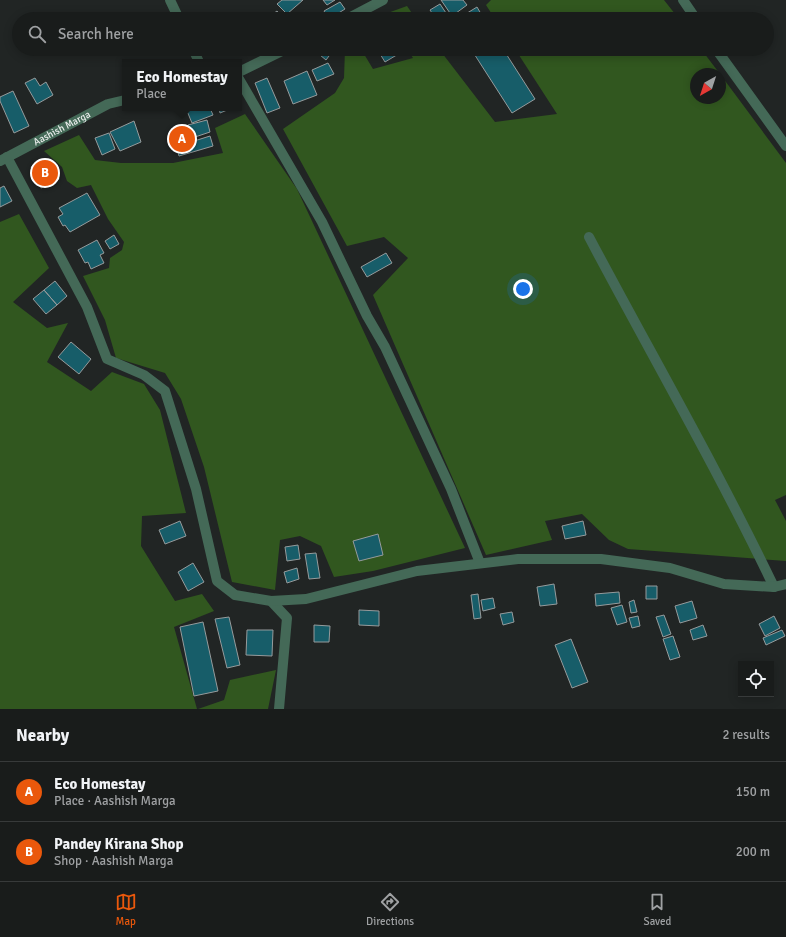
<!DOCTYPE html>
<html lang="en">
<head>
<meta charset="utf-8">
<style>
	:root { --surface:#191c1b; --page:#262928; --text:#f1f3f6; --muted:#9fa1a3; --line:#373a3a; --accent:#ea580c }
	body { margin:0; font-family:Signika,sans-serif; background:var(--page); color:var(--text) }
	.controls { position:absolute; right:12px; bottom:12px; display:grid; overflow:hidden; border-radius:0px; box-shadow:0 2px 10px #0003 }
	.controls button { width:36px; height:36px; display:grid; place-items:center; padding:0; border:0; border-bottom:1px solid var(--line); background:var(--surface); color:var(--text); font:20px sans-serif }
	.compass { position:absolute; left:690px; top:68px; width:36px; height:36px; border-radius:50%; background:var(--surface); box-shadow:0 2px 10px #0003; rotate:219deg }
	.you { position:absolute; left:523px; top:289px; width:14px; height:14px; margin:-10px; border:3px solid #fff; border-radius:50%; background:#1a73e8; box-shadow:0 0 0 6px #1a73e833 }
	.badge { display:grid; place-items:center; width:26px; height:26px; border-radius:50%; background:var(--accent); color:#fff; font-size:13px; font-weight:700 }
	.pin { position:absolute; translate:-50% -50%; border:2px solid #fff; box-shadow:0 1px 4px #0006 }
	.popup { position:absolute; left:122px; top:59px; width:120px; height:52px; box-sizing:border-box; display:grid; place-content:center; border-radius:0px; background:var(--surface); filter:drop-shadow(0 1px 3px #0005); font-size:13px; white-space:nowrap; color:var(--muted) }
	.popup b { font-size:15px; color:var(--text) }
	.popup::after { content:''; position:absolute; left:50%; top:100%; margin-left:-8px; border:8px solid transparent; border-top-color:var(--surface) }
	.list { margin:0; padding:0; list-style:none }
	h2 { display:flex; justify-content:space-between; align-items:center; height:52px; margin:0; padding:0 16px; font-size:17px }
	h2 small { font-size:13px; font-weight:400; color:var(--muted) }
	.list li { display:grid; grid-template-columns:26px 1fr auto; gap:12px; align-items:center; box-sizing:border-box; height:60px; padding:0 16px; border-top:1px solid var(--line) }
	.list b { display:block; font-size:15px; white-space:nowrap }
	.list p { margin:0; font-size:13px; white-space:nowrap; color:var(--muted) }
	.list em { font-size:13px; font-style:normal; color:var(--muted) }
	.icon { flex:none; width:22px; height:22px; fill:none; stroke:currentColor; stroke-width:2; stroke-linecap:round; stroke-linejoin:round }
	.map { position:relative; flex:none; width:786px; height:709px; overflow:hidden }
	.search { position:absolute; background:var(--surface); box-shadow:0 2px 10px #0003; left:12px; right:12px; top:12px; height:44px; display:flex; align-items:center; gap:10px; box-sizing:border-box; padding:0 14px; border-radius:22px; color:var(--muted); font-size:15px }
	.sheet { height:172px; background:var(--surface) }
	nav { display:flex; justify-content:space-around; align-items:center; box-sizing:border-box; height:56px; border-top:1px solid var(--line); background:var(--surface); font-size:11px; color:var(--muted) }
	nav a { display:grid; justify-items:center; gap:2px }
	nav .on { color:var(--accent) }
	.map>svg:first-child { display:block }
	.green { fill:#31571f }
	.building { fill:#175d69; stroke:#969b9c }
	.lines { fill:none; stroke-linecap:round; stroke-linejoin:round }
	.minor { stroke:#446957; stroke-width:10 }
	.labels { text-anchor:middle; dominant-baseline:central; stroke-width:3; stroke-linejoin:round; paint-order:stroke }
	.street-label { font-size:10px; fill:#ebeeed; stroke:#212524 }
</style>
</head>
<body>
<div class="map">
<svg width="786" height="709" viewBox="0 0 786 709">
	<rect width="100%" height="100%" fill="#212524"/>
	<path class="green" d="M 491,0 L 664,0 L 679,19 L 495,19 L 486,5 Z
		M 407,6 L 416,19 L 385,19 L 382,15 Z
		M 345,49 L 361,49 L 373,69 L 413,58 L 407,49 L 439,49 L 495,122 L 557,114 L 515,49 L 701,49 L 720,74 L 696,74 L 696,98 L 720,98 L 720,74 L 786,163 L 786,495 L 775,500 L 786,521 L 786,561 L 628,549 L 609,540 L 582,514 L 545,521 L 552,540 L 486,555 L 373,295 L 408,258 L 384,237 L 347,246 L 283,129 L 335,93 L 344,78 Z
		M 245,114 L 297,189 L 465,548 L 373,571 L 334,577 L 321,546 L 300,536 L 280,540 L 275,590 L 232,582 L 204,467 L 181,399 L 165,373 L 116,358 L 105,320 L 83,276 L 109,268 L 110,258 L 122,250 L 124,242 L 108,219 L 91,185 L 77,188 L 67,181 L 62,167 L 44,151 L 79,135 L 95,160 L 121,163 L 173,163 L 223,153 L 215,128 Z
		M 19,214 L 49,268 L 13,302 L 47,328 L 68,323 L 47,362 L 91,391 L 112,372 L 144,384 L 160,410 L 186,513 L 142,516 L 141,546 L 175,601 L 202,594 L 214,611 L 174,627 L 197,709 L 0,709 L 0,222 Z
		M 276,670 L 268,709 L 198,709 L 224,700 L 230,680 Z"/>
	<path class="building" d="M 282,0 L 303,0 L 287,14 L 277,4 Z
		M 323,0 L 335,0 L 327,5 Z
		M 441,0 L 463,0 L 467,5 L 452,16 Z
		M 340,2 L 345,9 L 329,19 L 324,11 Z
		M 440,4 L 450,19 L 436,19 L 430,10 Z
		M 477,7 L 484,19 L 466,19 L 464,15 Z
		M 277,11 L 284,19 L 266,19 Z
		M 216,15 L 217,19 L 204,19 Z
		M 325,49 L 329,49 L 332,52 L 326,60 L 320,55 Z
		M 377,49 L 397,49 L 400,53 L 385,62 Z
		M 471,49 L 503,49 L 535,99 L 512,113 Z
		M 328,63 L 334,74 L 317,81 L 312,70 Z
		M 307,71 L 317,95 L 293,104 L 284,81 Z
		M 35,78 L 40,86 L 46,82 L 53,95 L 37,104 L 25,83 Z
		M 267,78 L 280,108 L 267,113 L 255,83 Z
		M 13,91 L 29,126 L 14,133 L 0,101 L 0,97 Z
		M 196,108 L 203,109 L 210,108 L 213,115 L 192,123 L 187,111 Z
		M 219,108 L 232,108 L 220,113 Z
		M 207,120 L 210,132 L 192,138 L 188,125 Z
		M 134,121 L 141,142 L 120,151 L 110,132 Z
		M 186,125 L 191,142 L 210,136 L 213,146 L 179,156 L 171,129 Z
		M 109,133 L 115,149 L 102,155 L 95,138 Z
		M 49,159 L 59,179 L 41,188 L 31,167 Z
		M 4,186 L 12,201 L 0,207 L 0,188 Z
		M 87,193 L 100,215 L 70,232 L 65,225 L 63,226 L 58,217 L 63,214 L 59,208 Z
		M 114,235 L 119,244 L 110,249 L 105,241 Z
		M 97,240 L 104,253 L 100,255 L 104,263 L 91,269 L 88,262 L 85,263 L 78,250 Z
		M 386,253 L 392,263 L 367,277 L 361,267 Z
		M 55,281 L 67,296 L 57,305 L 44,290 Z
		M 44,290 L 57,305 L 46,314 L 33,299 Z
		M 71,342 L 91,359 L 79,374 L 58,357 Z
		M 180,521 L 186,536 L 165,544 L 159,530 Z
		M 583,521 L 586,535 L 565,539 L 562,526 Z
		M 378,534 L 383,555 L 359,561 L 353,541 Z
		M 298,545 L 300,559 L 287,561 L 285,547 Z
		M 316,553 L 320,578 L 309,579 L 305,554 Z
		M 193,563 L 204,582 L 188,591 L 178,572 Z
		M 297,568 L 299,579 L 287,583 L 284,572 Z
		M 554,584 L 557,604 L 540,606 L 537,587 Z
		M 646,586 L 657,586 L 657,599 L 646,599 Z
		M 619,592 L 620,603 L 596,606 L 595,594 Z
		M 478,594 L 481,618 L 474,619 L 471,595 Z
		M 493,598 L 495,608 L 483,611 L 481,600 Z
		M 634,600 L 637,612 L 631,613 L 629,602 Z
		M 692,601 L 697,618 L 680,623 L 675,606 Z
		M 622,605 L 627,622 L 617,625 L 611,608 Z
		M 359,610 L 379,611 L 379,626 L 359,625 Z
		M 512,612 L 514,622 L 503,625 L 500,614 Z
		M 664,615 L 671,634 L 663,637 L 656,617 Z
		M 638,616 L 640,626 L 632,628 L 629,618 Z
		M 774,616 L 780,628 L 765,636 L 759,624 Z
		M 229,617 L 240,665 L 227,668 L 215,619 Z
		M 203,622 L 218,691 L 194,696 L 180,627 Z
		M 314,625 L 330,626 L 329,642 L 314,642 Z
		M 703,625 L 707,636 L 693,640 L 690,630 Z
		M 247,630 L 273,630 L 272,656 L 246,655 Z
		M 782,630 L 785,636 L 766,645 L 763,638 Z
		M 673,636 L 680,657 L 670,660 L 663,639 Z
		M 571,639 L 588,682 L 572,688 L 555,645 Z"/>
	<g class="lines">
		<g class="minor">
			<path d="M 170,0 L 179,19"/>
			<path d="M 683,0 L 696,19"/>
			<path d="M 347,19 L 383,0"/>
			<path d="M 193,49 L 199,62"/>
			<path d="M 716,49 L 786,146"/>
			<path d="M 239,72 L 286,49"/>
			<path d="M 239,79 L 322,222 L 367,316 L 385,347 L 451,489 L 480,563"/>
			<path d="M 7,157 L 87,307 L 107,359 L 144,375 L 165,391 L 196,489 L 217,581 L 235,595 L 271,601 L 287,618 L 279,709"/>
			<path id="s1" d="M 0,161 L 108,104 L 125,100"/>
			<path d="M 589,237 C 651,354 717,468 774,587"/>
			<path d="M 271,601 L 306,599 L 417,571 L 518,559 L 601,559 L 670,568 L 724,584 L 774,587 L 786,584"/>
		</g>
	</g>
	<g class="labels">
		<g class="street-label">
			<text stroke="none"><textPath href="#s1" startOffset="70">Aashish Marga</textPath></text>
		</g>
	</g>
</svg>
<div class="controls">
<button><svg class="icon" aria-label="locate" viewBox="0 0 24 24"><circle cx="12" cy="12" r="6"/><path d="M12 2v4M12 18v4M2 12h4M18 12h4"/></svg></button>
</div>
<svg class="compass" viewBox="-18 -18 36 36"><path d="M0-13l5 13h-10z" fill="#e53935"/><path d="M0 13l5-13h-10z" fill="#9fa1a3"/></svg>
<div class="you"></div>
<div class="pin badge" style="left:182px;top:139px">A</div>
<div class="popup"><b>Eco Homestay</b>Place</div>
<div class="pin badge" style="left:45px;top:173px">B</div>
<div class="search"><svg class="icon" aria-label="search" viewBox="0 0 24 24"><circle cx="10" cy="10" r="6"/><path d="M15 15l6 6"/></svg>Search here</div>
</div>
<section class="sheet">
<h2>Nearby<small>2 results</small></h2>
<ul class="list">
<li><span class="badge">A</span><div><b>Eco Homestay</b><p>Place · Aashish Marga</p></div><em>150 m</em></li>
<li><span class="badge">B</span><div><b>Pandey Kirana Shop</b><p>Shop · Aashish Marga</p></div><em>200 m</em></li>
</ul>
</section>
<nav>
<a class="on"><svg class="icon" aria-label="map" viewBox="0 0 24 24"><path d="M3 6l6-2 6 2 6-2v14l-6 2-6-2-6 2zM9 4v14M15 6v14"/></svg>Map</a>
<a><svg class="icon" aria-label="directions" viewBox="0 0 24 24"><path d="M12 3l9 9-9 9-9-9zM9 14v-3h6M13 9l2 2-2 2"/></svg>Directions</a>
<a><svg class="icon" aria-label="saved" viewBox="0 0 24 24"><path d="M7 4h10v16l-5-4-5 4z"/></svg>Saved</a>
</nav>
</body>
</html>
